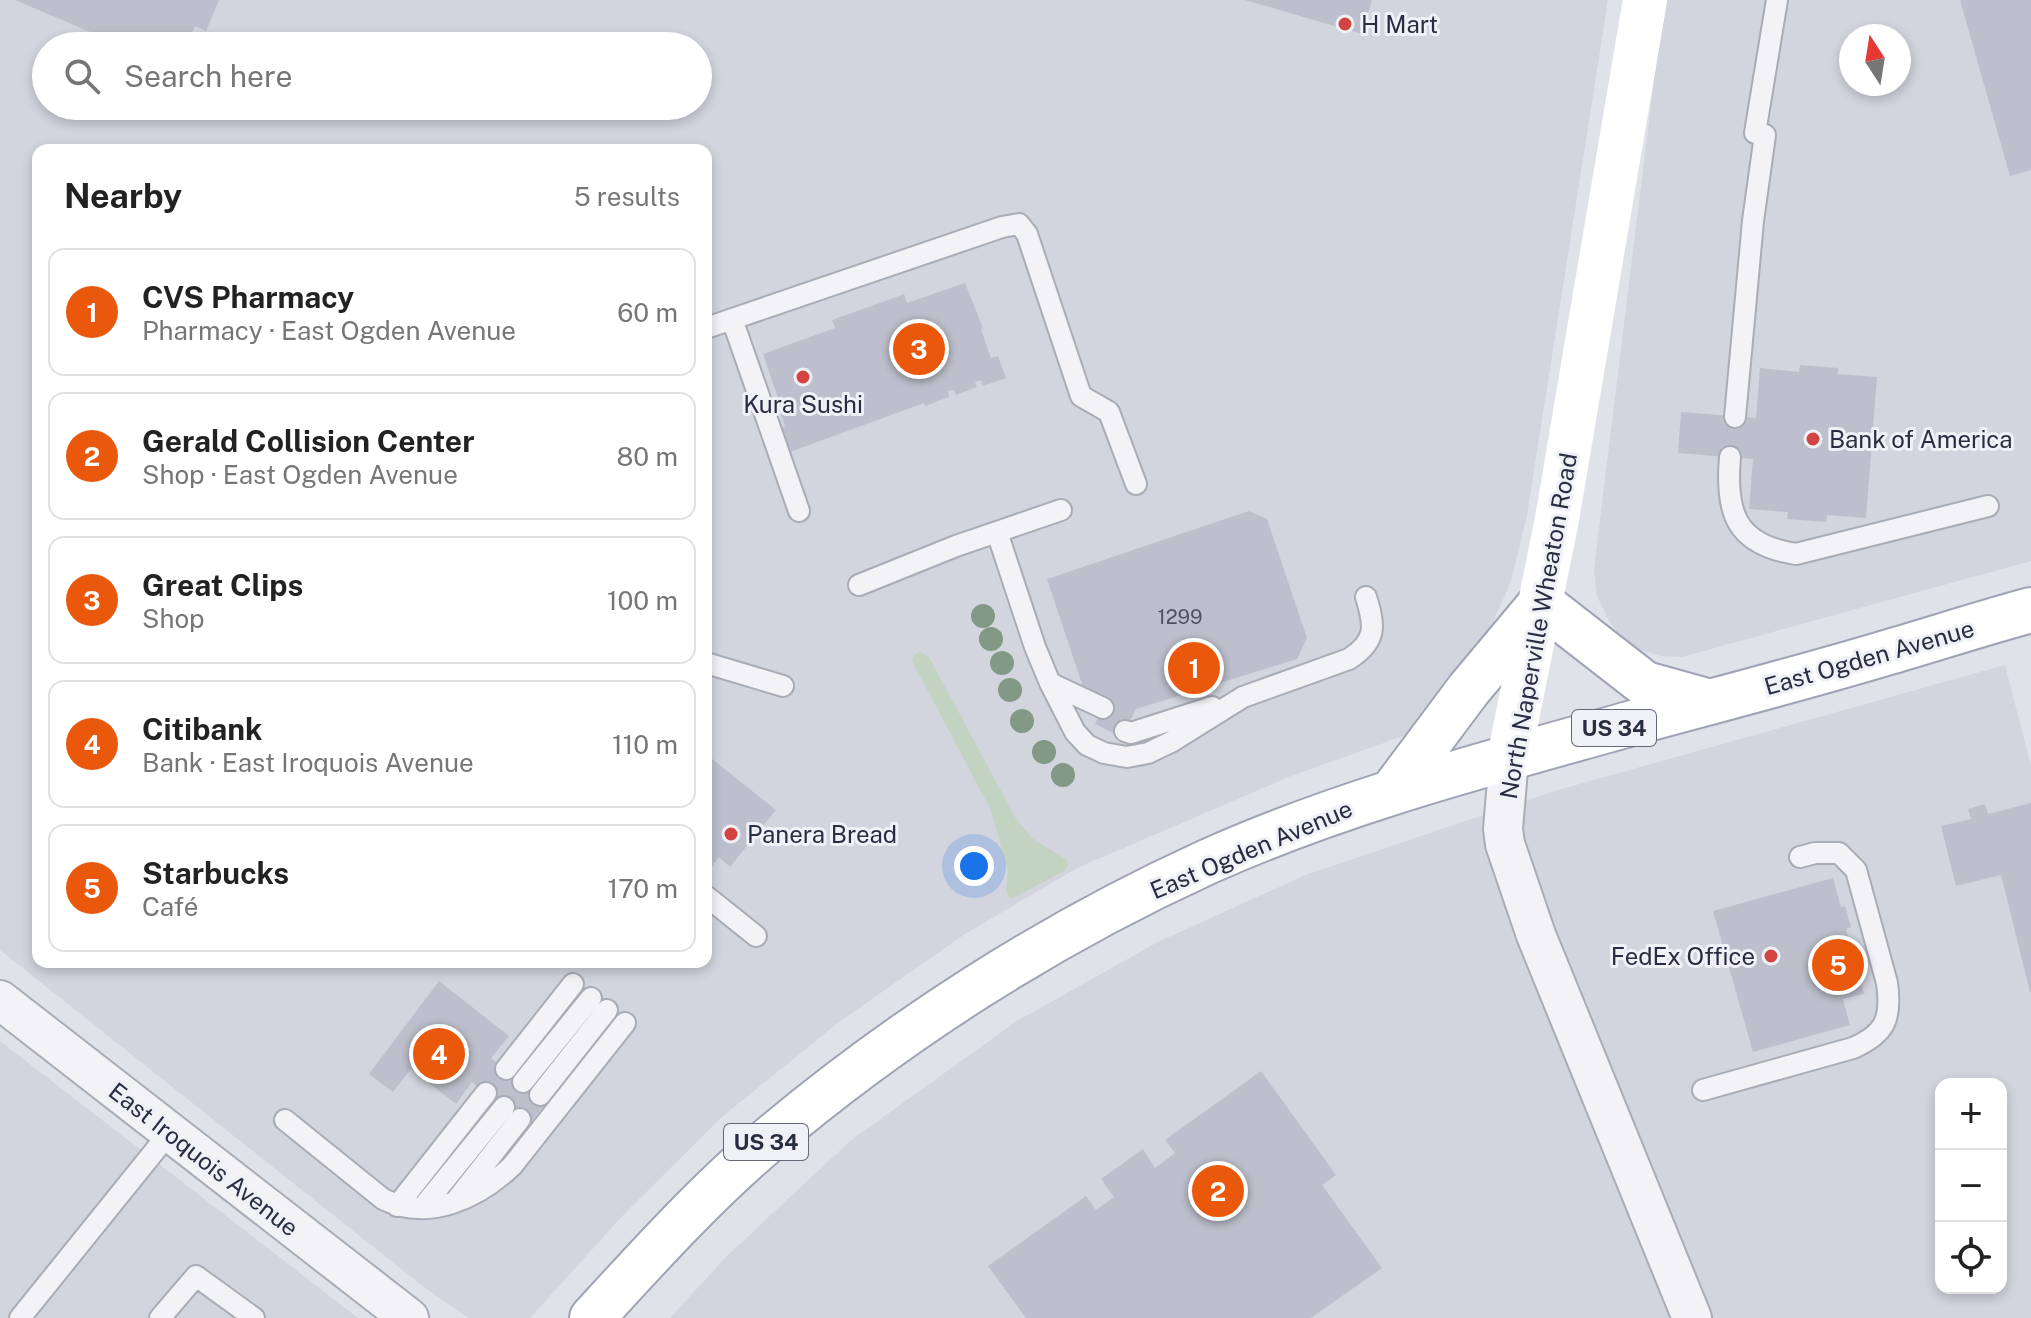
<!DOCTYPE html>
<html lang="en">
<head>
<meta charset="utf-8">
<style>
	:root { --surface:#fff; --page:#f2f2f2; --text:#222; --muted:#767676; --line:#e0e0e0; --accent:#ea580c }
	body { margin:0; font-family:"Public Sans",sans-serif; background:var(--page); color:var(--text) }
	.controls { position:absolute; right:24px; bottom:24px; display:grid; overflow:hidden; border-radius:16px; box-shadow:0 4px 12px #0003 }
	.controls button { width:72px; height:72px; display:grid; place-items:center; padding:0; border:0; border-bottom:2px solid var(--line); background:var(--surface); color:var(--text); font:40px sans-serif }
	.compass { position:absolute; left:1839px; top:24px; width:72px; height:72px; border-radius:50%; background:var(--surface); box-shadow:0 4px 12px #0003; rotate:348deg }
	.you { position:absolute; left:974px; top:866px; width:28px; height:28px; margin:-20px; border:6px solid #fff; border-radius:50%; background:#1a73e8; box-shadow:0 0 0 12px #1a73e833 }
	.badge { display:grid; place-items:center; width:52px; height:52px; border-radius:50%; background:var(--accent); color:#fff; font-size:26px; font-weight:700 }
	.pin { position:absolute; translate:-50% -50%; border:4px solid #fff; box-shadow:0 2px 8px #0006 }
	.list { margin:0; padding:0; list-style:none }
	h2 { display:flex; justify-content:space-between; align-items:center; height:104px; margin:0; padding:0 32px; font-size:34px }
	h2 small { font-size:26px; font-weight:400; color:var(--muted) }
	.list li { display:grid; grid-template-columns:52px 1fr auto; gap:24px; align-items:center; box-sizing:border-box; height:128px; margin:0 16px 16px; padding:0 16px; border:2px solid var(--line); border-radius:16px }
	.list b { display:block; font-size:30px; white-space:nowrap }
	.list p { margin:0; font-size:26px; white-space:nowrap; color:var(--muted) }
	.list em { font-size:26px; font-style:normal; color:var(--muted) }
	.icon { flex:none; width:44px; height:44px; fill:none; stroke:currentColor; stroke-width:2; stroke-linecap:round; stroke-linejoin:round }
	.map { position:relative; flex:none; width:2031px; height:1318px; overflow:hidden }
	.search { position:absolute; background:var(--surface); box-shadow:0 4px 12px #0003; left:32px; top:32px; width:680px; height:88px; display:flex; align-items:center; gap:20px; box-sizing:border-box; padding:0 28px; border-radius:44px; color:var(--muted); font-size:30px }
	.panel { position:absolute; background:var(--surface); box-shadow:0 4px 12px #0003; left:32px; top:144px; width:680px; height:824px; border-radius:16px }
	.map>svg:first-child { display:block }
	.built { fill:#d2d4de; fill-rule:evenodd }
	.green { fill:#c2d3c1 }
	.building { fill:#bdc0cc }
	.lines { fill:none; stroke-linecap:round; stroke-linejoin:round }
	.lane-casing { stroke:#a9acb7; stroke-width:24 }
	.street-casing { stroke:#a9acb7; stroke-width:42 }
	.primary-casing { stroke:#9fa4b5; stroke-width:48 }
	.lane { stroke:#f3f3f7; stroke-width:20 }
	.street { stroke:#f3f3f7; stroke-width:38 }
	.secondary { stroke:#fff; stroke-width:44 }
	.primary { stroke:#fff; stroke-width:44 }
	.tree { fill:#829986 }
	.poi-dot { fill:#d24341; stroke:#eff1f7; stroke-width:3 }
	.labels { text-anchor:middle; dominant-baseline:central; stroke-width:6; stroke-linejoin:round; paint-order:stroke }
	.number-label { font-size:20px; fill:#4d5264 }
	.shield { fill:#eff1f7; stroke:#646878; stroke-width:2 }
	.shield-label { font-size:22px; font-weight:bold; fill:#282d41 }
	.poi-label { font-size:24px; fill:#282d41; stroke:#eff1f7; text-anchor:start }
	.street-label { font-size:24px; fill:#282d41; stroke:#eff1f7 }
</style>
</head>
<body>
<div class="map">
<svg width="2031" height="1318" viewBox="0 0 2031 1318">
	<rect width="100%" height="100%" fill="#e0e2e9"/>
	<path class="built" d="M 0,0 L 1608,0 L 1527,515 L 1511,581 L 1489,631 L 1409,734 L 1291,776 L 1077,868 L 965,934 L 839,1022 L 723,1116 L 626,1212 L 530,1318 L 468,1318 L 420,1284 L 0,950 ZM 46,46 L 698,46 L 698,106 L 46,106 ZM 38,150 L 706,150 L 706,962 L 38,962 Z
		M 1667,0 L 2031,0 L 2031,561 L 1682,657 L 1661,656 L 1640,650 L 1621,637 L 1608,619 L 1597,596 L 1594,569 L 1658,47 ZM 1851,36 L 1899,36 L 1899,84 L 1851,84 Z
		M 2005,665 L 2031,766 L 2031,1318 L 670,1318 L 726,1257 L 850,1141 L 1017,1021 L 1158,942 L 1308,874 L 1558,790 ZM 1941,1084 L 2001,1084 L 2001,1288 L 1941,1288 Z
		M 0,1041 L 358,1318 L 0,1318 Z"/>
	<path class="green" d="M 920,652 L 929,657 L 1016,819 L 1033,839 L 1067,860 L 1068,866 L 1062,872 L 1013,898 L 1008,896 L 1006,890 L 1008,872 L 991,810 L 912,661 L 914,655 Z"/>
	<path class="building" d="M 15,0 L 219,0 L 206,31 L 195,26 L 186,46 L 123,46 Z
		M 1245,0 L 1372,0 L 1362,34 Z
		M 1960,0 L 2031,0 L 2031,170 L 2010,176 Z
		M 965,283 L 983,328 L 981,329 L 991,358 L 998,356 L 1006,378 L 983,386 L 981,380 L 975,382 L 977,387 L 956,395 L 954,390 L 948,391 L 949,397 L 925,406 L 924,403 L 790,452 L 781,428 L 785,427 L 781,414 L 783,413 L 763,354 L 835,328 L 832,320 L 888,300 L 904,294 L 907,303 Z
		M 1800,365 L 1838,368 L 1838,374 L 1877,377 L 1866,518 L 1827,515 L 1826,522 L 1787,519 L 1788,512 L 1749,509 L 1753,459 L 1678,453 L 1681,412 L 1756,418 L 1760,368 L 1799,372 Z
		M 1249,511 L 1267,519 L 1307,638 L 1297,659 L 1136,709 L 1122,737 L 1095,724 L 1107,698 L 1083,687 L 1047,579 Z
		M 706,754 L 776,810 L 730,867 L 719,857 L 706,874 Z
		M 2031,803 L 2031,992 L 2030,992 L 2001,875 L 1956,886 L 1941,826 L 1971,819 L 1968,809 L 1985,804 L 1988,814 Z
		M 1833,878 L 1841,907 L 1845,906 L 1851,927 L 1846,929 L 1864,994 L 1843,999 L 1850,1025 L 1753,1052 L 1713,911 Z
		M 439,981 L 509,1036 L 491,1058 L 547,1101 L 528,1126 L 472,1082 L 456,1104 L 411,1069 L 393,1092 L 369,1074 Z
		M 1261,1071 L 1336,1175 L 1322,1185 L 1382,1268 L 1311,1318 L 1026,1318 L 988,1266 L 1086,1196 L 1096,1210 L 1114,1197 L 1101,1179 L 1143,1149 L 1155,1168 L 1175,1153 L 1165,1140 Z"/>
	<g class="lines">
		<g class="lane-casing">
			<path id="lane" d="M 1755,133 L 1777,0
				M 732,319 L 799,511
				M 706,328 L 1002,227 L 1019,224 L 1027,234 L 1081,396 L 1109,412 L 1136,484
				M 1735,417 L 1753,221 L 1765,135
				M 1730,457 C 1725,513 1736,545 1796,554 L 1988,506
				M 997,532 L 1035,647 L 1050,683 L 1075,732 L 1087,745 L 1104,753 L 1127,757 L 1148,753 L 1171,742 L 1243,697 L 1349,659 C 1377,641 1375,626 1366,597
				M 859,585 L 956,546 L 1061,510
				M 706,663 L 783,686
				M 1050,683 L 1103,708
				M 1125,731 L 1131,733 L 1212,707
				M 706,896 L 756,936
				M 506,1069 L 573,984
				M 523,1082 L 591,998
				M 1703,1090 L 1853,1048 C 1885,1034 1892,1019 1887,983 L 1856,870 L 1839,853 L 1815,853 L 1800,857
				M 540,1095 L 607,1010
				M 285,1120 L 383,1199 C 429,1222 478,1198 512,1166 L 625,1023
				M 458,1198 L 520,1119
				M 397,1206 L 486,1093
				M 422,1208 L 504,1107
				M 20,1318 L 170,1132
				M 160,1318 L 196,1276 L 254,1318"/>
		</g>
		<g class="street-casing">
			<path id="street" d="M 1509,758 L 1503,829 L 1505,844 L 1536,935 L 1692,1318
				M 0,1000 L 409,1318"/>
		</g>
		<g class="primary-casing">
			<path id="primary" d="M 1392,792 L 1469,689 L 1541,603 L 1645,684 L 1710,702
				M 592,1318 C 647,1258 703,1196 765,1143 C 897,1031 1049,934 1207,862 C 1345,800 1491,763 1636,722 C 1720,699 1806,677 1889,652 C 1937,638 1983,623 2031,610"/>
		</g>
		<use href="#lane" class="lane"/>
		<use href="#street" class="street"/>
		<path class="secondary" d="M 1509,758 L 1557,519 L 1645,0"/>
		<use href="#primary" class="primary"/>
	</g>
	<g class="tree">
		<circle cx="983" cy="616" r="12"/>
		<circle cx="991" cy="639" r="12"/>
		<circle cx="1002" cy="663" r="12"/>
		<circle cx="1010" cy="690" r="12"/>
		<circle cx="1022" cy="721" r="12"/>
		<circle cx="1044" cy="752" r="12"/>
		<circle cx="1063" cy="775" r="12"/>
	</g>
	<g class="poi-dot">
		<circle cx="1345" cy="24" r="8"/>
		<circle cx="803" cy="377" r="8"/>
		<circle cx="1813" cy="439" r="8"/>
		<circle cx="731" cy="834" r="8"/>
		<circle cx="1771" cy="956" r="8"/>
	</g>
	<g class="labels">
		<g class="number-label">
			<text x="1180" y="617">1299</text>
		</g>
		<g class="shield">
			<rect x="1572" y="710" width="84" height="36" rx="6"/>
			<rect x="724" y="1124" width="84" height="36" rx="6"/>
		</g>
		<g class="shield-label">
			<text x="1614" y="728">US 34</text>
			<text x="766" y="1142">US 34</text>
		</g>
		<g class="poi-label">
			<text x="1361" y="24">H Mart</text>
			<text x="803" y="404" text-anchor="middle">Kura Sushi</text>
			<text x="1829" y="439">Bank of America</text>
			<text x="747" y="834">Panera Bread</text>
			<text x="1755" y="956" text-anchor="end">FedEx Office</text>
		</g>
		<g class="street-label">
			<text transform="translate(1538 626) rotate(-80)">North Naperville Wheaton Road</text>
			<text transform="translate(1869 657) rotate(-16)">East Ogden Avenue</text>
			<text transform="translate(1251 849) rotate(-23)">East Ogden Avenue</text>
			<text transform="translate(204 1159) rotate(38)">East Iroquois Avenue</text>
		</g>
	</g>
</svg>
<div class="controls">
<button>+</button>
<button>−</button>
<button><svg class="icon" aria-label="locate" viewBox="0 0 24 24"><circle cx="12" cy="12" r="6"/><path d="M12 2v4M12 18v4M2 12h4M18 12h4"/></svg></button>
</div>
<svg class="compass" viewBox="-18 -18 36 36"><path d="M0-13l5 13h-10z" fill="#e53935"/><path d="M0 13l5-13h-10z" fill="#767676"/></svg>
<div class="you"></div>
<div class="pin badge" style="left:1194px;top:668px">1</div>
<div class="pin badge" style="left:1218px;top:1191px">2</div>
<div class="pin badge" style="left:919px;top:349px">3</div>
<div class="pin badge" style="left:439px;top:1054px">4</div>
<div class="pin badge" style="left:1838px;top:965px">5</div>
<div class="search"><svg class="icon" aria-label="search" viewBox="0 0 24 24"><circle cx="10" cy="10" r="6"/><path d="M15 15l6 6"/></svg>Search here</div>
<section class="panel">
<h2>Nearby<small>5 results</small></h2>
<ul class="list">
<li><span class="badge">1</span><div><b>CVS Pharmacy</b><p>Pharmacy · East Ogden Avenue</p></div><em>60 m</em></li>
<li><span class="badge">2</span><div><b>Gerald Collision Center</b><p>Shop · East Ogden Avenue</p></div><em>80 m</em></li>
<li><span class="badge">3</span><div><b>Great Clips</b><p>Shop</p></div><em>100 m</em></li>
<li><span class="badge">4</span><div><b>Citibank</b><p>Bank · East Iroquois Avenue</p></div><em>110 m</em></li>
<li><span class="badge">5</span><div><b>Starbucks</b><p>Café</p></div><em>170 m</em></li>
</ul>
</section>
</div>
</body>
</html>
